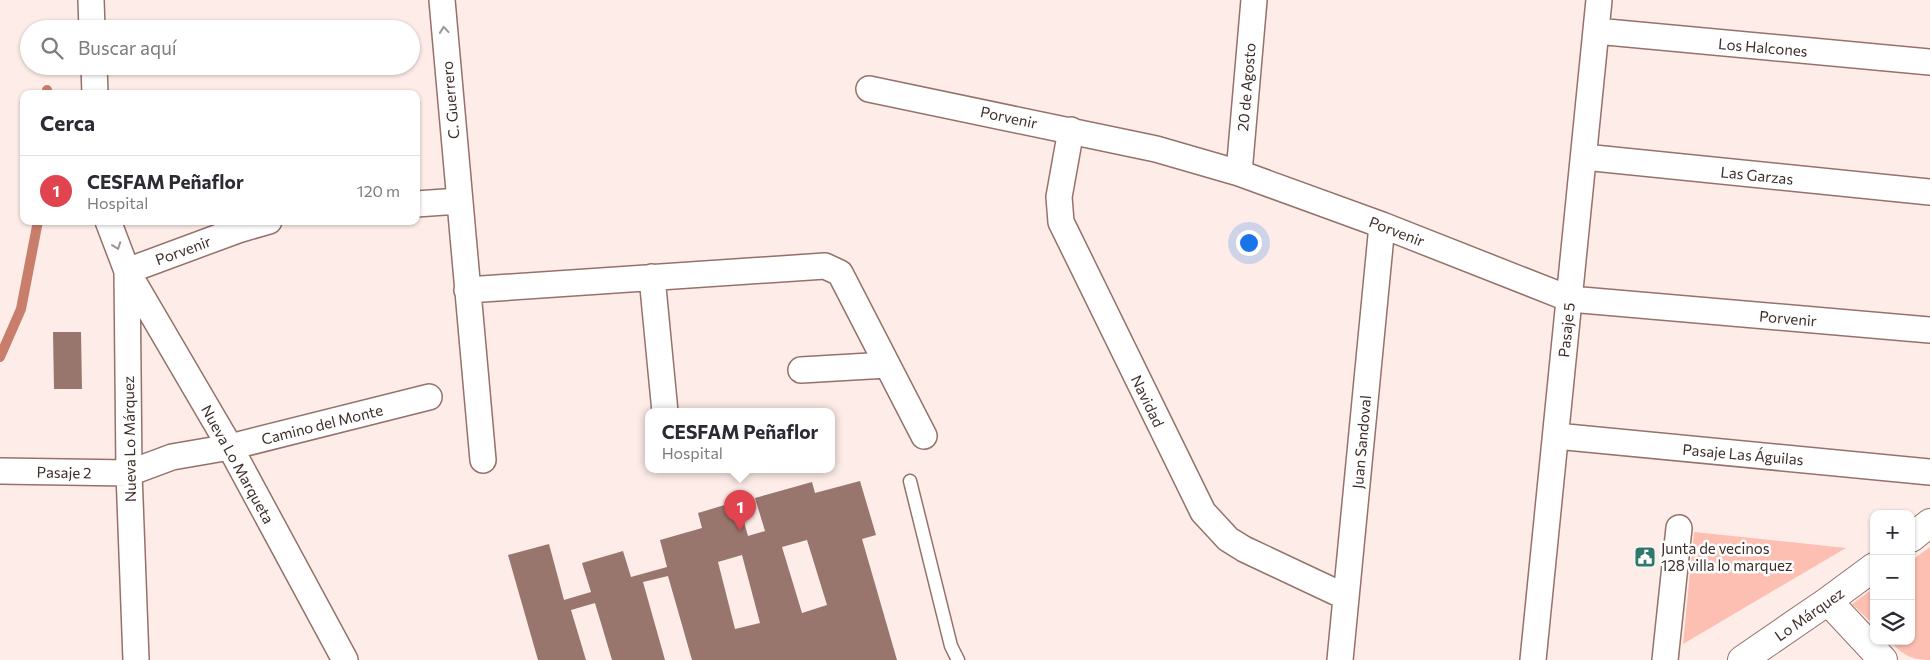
<!DOCTYPE html>
<html lang="es">
<head>
<meta charset="utf-8">
<style>
	:root { --surface:#fff; --page:#f2f2f3; --text:#2b2b33; --muted:#7c7c81; --line:#e1e1e2; --accent:#30776e }
	body { margin:0; font-family:Commissioner,sans-serif; background:var(--page); color:var(--text) }
	.controls { position:absolute; right:15px; bottom:15px; display:grid; overflow:hidden; border-radius:10px; box-shadow:0 1px 4px #0004 }
	.controls button { width:45px; height:45px; display:grid; place-items:center; padding:0; border:0; border-bottom:1px solid var(--line); background:var(--surface); color:var(--text); font:25px sans-serif }
	.you { position:absolute; left:1248px; top:242px; width:18px; height:18px; margin:-12px; border:4px solid #fff; border-radius:50%; background:#1a73e8; box-shadow:0 0 0 8px #1a73e833 }
	.badge { display:grid; place-items:center; width:32px; height:32px; border-radius:50%; background:var(--accent); color:#fff; font-size:16px; font-weight:700 }
	.pin { position:absolute; translate:-50% -41px; filter:drop-shadow(0 1px 2px #0008) }
	.pin::after { content:''; position:absolute; top:26px; width:18px; height:15px; background:inherit; clip-path:polygon(0 0,100% 0,50% 100%) }
	.popup { position:absolute; left:645px; top:408px; width:190px; height:65px; box-sizing:border-box; display:grid; place-content:center; border-radius:10px; background:var(--surface); filter:drop-shadow(0 1px 4px #0005); font-size:16px; white-space:nowrap; color:var(--muted) }
	.popup b { font-size:19px; color:var(--text) }
	.popup::after { content:''; position:absolute; left:50%; top:100%; margin-left:-10px; border:10px solid transparent; border-top-color:var(--surface) }
	.list { margin:0; padding:0; list-style:none }
	h2 { display:flex; justify-content:space-between; align-items:center; height:65px; margin:0; padding:0 20px; font-size:21px }
	h2 small { font-size:16px; font-weight:400; color:var(--muted) }
	.list li { display:grid; grid-template-columns:32px 1fr auto; gap:15px; align-items:center; box-sizing:border-box; height:70px; padding:0 20px; border-top:1px solid var(--line) }
	.list b { display:block; font-size:19px; white-space:nowrap }
	.list p { margin:0; font-size:16px; white-space:nowrap; color:var(--muted) }
	.list em { font-size:16px; font-style:normal; color:var(--muted) }
	.icon { flex:none; width:28px; height:28px; fill:none; stroke:currentColor; stroke-width:2; stroke-linecap:round; stroke-linejoin:round }
	.map { position:relative; flex:none; width:1930px; height:660px; overflow:hidden }
	.search { position:absolute; background:var(--surface); box-shadow:0 1px 4px #0004; left:20px; top:20px; width:400px; height:55px; display:flex; align-items:center; gap:12px; box-sizing:border-box; padding:0 18px; border-radius:28px; color:var(--muted); font-size:19px }
	.panel { position:absolute; background:var(--surface); box-shadow:0 1px 4px #0004; left:20px; top:90px; width:400px; height:135px; border-radius:10px }
	.map>svg:first-child { display:block }
	.green { fill:#fdbfb1 }
	.lines { fill:none; stroke-linecap:round; stroke-linejoin:round }
	.stream { stroke:#c97d6b; stroke-width:10 }
	.building { fill:#99766d; fill-rule:evenodd }
	.service-casing { stroke:#957269; stroke-width:15 }
	.minor-casing { stroke:#957269; stroke-width:28 }
	.tertiary-casing { stroke:#957269; stroke-width:30 }
	.service { stroke:#fff; stroke-width:12 }
	.minor { stroke:#fff; stroke-width:25 }
	.tertiary { stroke:#fff; stroke-width:28 }
	.oneway { stroke:#9e9694 }
	.labels { text-anchor:middle; dominant-baseline:central; stroke-width:5; stroke-linejoin:round; paint-order:stroke }
	.street-label { font-size:15px; fill:#3d2e2a; stroke:#fefefe }
	.poi-label { font-size:15px; fill:#3d2e2a; stroke:#fefefe; text-anchor:start }
</style>
</head>
<body>
<div class="map">
<svg width="1930" height="660" viewBox="0 0 1930 660">
	<rect width="100%" height="100%" fill="#fdece8"/>
	<path class="green" d="M 1694,532 L 1846,548 L 1683,644 Z
		M 1930,547 L 1930,660 C 1911,660 1902,654 1890,641 L 1911,641 L 1911,561 Z
		M 1874,588 L 1874,625 L 1852,604 Z"/>
	<g class="lines">
		<path class="stream" d="M 47,94 L 47,90
			M 0,357 L 21,309 L 38,221"/>
	</g>
	<path class="building" d="M 53,332 L 81,332 L 82,389 L 54,389 Z
		M 860,481 L 876,535 L 862,539 L 897,660 L 692,660 L 668,576 L 643,582 L 665,660 L 612,660 L 595,603 L 571,610 L 586,660 L 538,660 L 508,555 L 549,544 L 564,600 L 591,592 L 582,563 L 623,551 L 631,577 L 667,567 L 660,540 L 702,528 L 698,513 L 738,501 L 748,536 L 765,531 L 755,498 L 812,482 L 815,493 ZM 807,540 L 827,605 L 802,613 L 782,547 ZM 742,555 L 760,623 L 735,629 L 718,562 Z"/>
	<g class="lines">
		<g class="service-casing">
			<path id="service" d="M 910,481 L 951,646 L 958,660"/>
		</g>
		<g class="minor-casing">
			<path id="minor" d="M 91,0 L 92,29
				M 442,0 L 483,460
				M 1596,31 L 1930,62
				M 94,66 L 95,94
				M 869,89 L 1156,149 L 1239,173 L 1382,225 L 1570,299 L 1930,330
				M 1071,130 L 1059,197 L 1061,222 L 1203,512 L 1228,539 L 1244,549 L 1346,597
				M 1584,157 L 1930,192
				M 1239,173 L 1254,0
				M 416,204 L 459,201
				M 108,221 L 127,271 L 129,473 L 136,660
				M 127,271 L 230,447 L 345,660
				M 127,271 L 238,230 L 269,221
				M 652,277 L 665,412
				M 467,290 L 825,266 L 840,273 L 924,436
				M 801,370 L 887,365
				M 1556,436 L 1930,472
				M 0,471 L 129,473 L 172,457 L 230,447 L 429,397
				M 1340,660 L 1382,225
				M 1533,660 L 1599,0
				M 1665,660 L 1679,528"/>
		</g>
		<g class="tertiary-casing">
			<path id="tertiary" d="M 1911,538 L 1930,523
				M 1828,601 L 1883,660
				M 1742,660 L 1828,601 L 1874,567"/>
		</g>
		<use href="#service" class="service"/>
		<use href="#minor" class="minor"/>
		<use href="#tertiary" class="tertiary"/>
	</g>
	<defs><path id="oneway-chevron" d="M-2-3.5L2.5 0L-2 3.5" fill="none" stroke-width="1.6" stroke-linecap="round" stroke-linejoin="round" transform="scale(1.25)"/></defs>
	<g class="oneway">
		<use href="#oneway-chevron" transform="translate(444 30) rotate(-95)"/>
		<use href="#oneway-chevron" transform="translate(117 246) rotate(70)"/>
	</g>
	<defs>
		<g id="civic-square" transform="scale(1.125)"><rect x="-9" y="-9" width="18" height="18" rx="4" fill="#30776e" stroke="#fefefe"/><path d="M-.6-6.5H3V-4.5H.6V-3L4-1V1h2V6H-6V1h2V-1L-.6-3ZM-1.2 2.5V6h2.4V2.5Z" fill="#fff"/></g>
	</defs>
	<g fill-rule="evenodd">
		<use href="#civic-square" x="1645" y="557"/>
	</g>
	<g class="labels">
		<g class="street-label">
			<text transform="translate(1763 47) rotate(5)">Los Halcones</text>
			<text transform="translate(1246 87) rotate(-85)">20 de Agosto</text>
			<text transform="translate(450 100) rotate(-95)">C. Guerrero</text>
			<text transform="translate(1009 117) rotate(12)">Porvenir</text>
			<text transform="translate(1757 175) rotate(6)">Las Garzas</text>
			<text transform="translate(1397 231) rotate(21)">Porvenir</text>
			<text transform="translate(183 250) rotate(-20)">Porvenir</text>
			<text transform="translate(1788 318) rotate(5)">Porvenir</text>
			<text transform="translate(1566 330) rotate(-84)">Pasaje 5</text>
			<text transform="translate(1148 401) rotate(64)">Navidad</text>
			<text transform="translate(322 424) rotate(-14)">Camino del Monte</text>
			<text transform="translate(129 439) rotate(-91)">Nueva Lo Márquez</text>
			<text transform="translate(1361 442) rotate(-85)">Juan Sandoval</text>
			<text transform="translate(1743 454) rotate(5)">Pasaje Las Águilas</text>
			<text transform="translate(238 464) rotate(61)">Nueva Lo Marqueta</text>
			<text transform="translate(64 472) rotate(1)">Pasaje 2</text>
			<text transform="translate(1809 614) rotate(-35)">Lo Márquez</text>
		</g>
		<g class="poi-label">
			<text x="1661" y="548">Junta de vecinos<tspan x="1661" dy="17">128 villa lo marquez</tspan></text>
		</g>
	</g>
</svg>
<div class="controls">
<button>+</button>
<button>−</button>
<button><svg class="icon" aria-label="layers" viewBox="0 0 24 24"><path d="M12 4l9 5-9 5-9-5zM3 14l9 5 9-5"/></svg></button>
</div>
<div class="you"></div>
<div class="pin badge" style="left:740px;top:531px;background:#e0444e">1</div>
<div class="popup"><b>CESFAM Peñaflor</b>Hospital</div>
<div class="search"><svg class="icon" aria-label="search" viewBox="0 0 24 24"><circle cx="10" cy="10" r="6"/><path d="M15 15l6 6"/></svg>Buscar aquí</div>
<section class="panel">
<h2>Cerca<small></small></h2>
<ul class="list">
<li><span class="badge" style="background:#e0444e">1</span><div><b>CESFAM Peñaflor</b><p>Hospital</p></div><em>120 m</em></li>
</ul>
</section>
</div>
</body>
</html>
